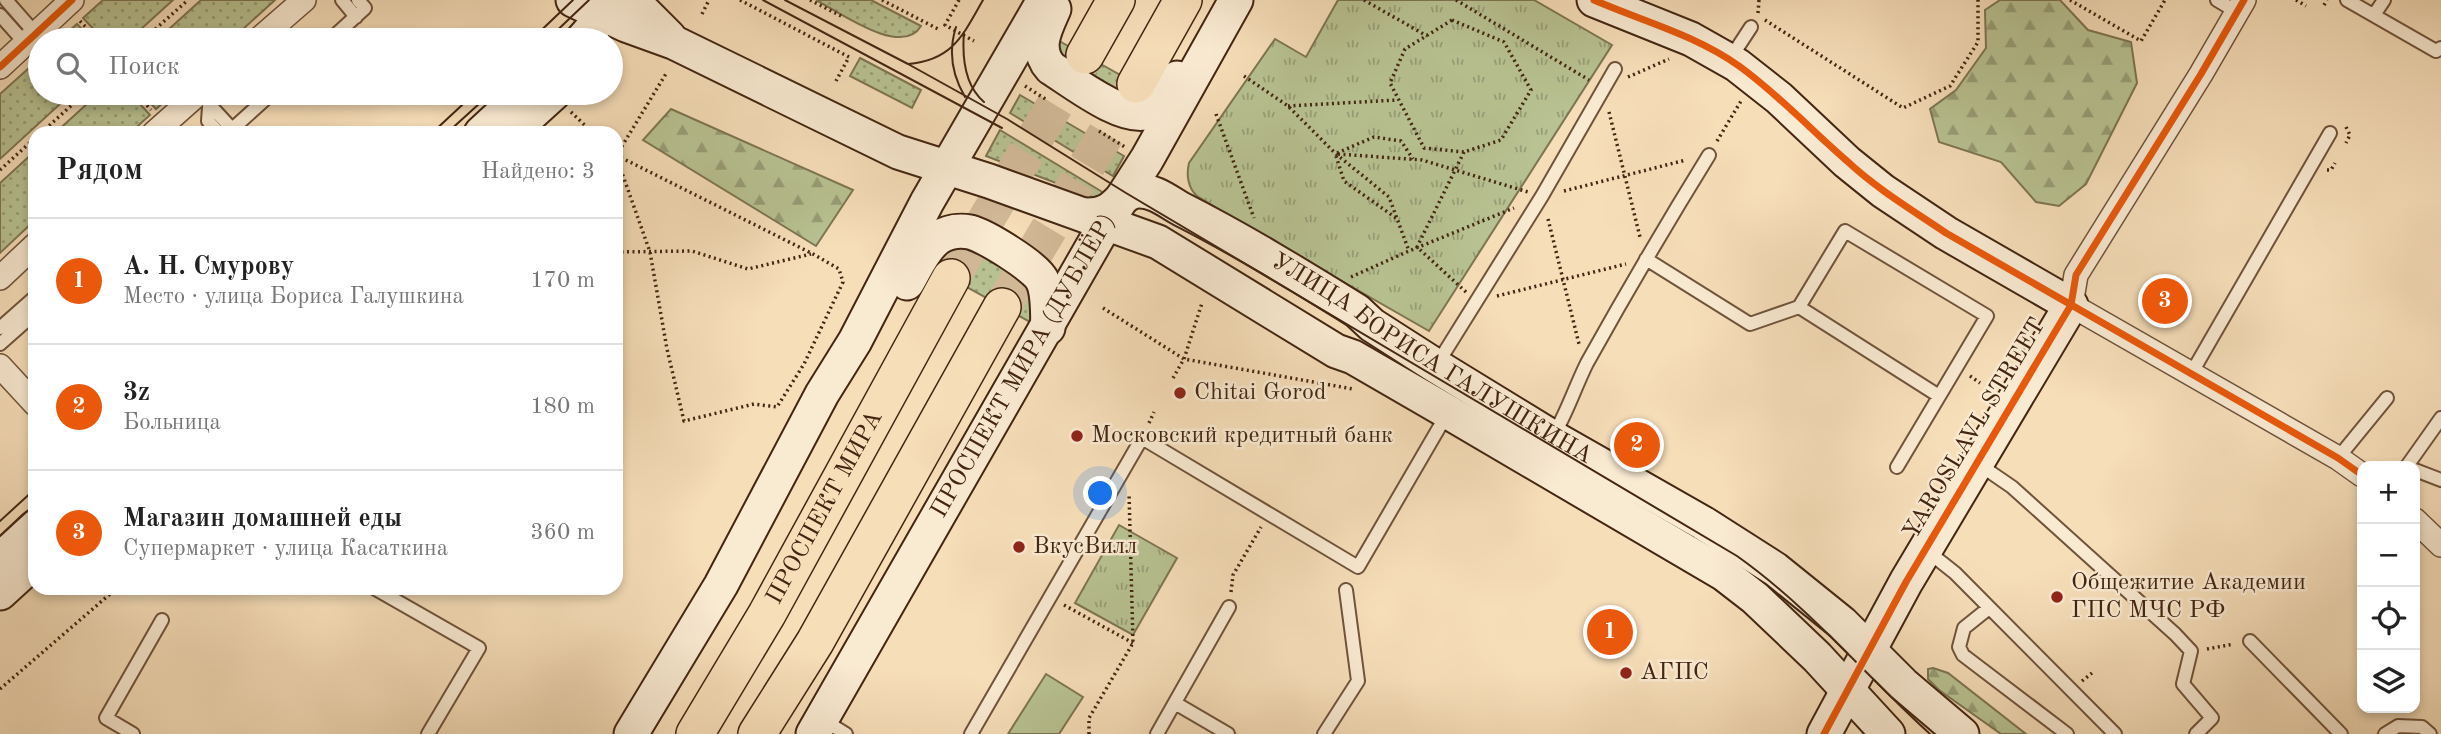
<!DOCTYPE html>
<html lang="ru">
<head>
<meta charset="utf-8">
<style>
	:root { --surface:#fff; --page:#f2f2f2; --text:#222; --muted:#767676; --line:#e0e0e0; --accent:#ea580c }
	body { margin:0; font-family:"Old Standard TT",serif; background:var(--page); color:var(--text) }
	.controls { position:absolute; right:21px; bottom:21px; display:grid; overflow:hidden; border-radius:14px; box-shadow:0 4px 10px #0003 }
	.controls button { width:63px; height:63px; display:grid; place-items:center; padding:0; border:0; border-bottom:2px solid var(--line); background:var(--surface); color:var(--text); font:35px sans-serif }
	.you { position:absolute; left:1101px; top:494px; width:24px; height:24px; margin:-18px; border:5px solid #fff; border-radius:50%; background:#1a73e8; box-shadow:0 0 0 10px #1a73e833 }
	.badge { display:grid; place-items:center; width:46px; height:46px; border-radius:50%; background:var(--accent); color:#fff; font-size:23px; font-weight:700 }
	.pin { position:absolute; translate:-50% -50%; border:4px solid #fff; box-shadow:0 2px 7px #0006 }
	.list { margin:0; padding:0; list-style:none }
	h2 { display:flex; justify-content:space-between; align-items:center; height:91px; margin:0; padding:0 28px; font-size:30px }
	h2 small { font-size:23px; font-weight:400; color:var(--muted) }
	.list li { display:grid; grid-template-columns:46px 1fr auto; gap:21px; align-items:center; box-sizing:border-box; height:126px; padding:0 28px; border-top:2px solid var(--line) }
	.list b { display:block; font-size:26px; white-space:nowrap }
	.list p { margin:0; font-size:23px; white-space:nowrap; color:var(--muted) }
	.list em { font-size:23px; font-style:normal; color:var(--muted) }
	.icon { flex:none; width:38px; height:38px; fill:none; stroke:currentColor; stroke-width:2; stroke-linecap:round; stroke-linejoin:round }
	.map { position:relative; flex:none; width:2441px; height:734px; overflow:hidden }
	.search { position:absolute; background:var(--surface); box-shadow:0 4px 10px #0003; left:28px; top:28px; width:595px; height:77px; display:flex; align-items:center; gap:18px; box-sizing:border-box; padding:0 24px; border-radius:38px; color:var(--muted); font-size:26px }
	.panel { position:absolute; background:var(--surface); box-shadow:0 4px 10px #0003; left:28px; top:126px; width:595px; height:469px; border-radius:21px }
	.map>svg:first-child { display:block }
	.grass { fill:url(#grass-dots); stroke:#7e7452; stroke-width:2 }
	.forest { fill:url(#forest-firs); stroke:#7e7452; stroke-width:2 }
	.park { fill:url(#park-tufts); stroke:#7e7452; stroke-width:2 }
	.garden { fill:#b8c292; stroke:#7e7452; stroke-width:2 }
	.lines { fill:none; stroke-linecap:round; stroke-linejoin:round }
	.primary-tunnel { stroke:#d2b997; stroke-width:37; stroke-dasharray:37 18; stroke-linecap:butt }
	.lane-casing { stroke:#70533b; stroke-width:16 }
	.street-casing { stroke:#70533b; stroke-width:26 }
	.secondary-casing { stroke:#432511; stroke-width:37 }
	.primary-casing { stroke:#432511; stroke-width:40 }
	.path { stroke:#432511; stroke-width:3.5; stroke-dasharray:2 3.5; stroke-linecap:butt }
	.lane { stroke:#f9ead2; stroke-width:12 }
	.street { stroke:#f9ead2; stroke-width:23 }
	.secondary { stroke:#f9ead2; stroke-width:33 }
	.primary { stroke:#f6deb9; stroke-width:37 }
	.tram { stroke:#432511; stroke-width:2 }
	.cycleway-casing { stroke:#f9ead2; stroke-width:11 }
	.cycleway { stroke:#e8590c; stroke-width:7 }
	.poi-dot { fill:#8f2418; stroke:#f9ead2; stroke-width:2.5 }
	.labels { text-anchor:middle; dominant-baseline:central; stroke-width:5; stroke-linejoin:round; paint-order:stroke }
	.street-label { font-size:24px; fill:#432511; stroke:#f9ead2 }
	.poi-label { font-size:24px; fill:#432511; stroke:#f9ead2; text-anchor:start }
</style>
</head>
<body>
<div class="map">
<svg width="2441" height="734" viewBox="0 0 2441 734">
	<defs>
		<pattern id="grass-dots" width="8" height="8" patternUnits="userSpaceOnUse" patternTransform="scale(1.75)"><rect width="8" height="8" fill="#b8c292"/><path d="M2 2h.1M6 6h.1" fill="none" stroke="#979d76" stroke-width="1.8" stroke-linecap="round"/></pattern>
		<pattern id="forest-firs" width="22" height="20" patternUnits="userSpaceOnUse" patternTransform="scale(1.75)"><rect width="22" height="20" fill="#b8c292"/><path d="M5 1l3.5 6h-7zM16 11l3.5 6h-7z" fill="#979d76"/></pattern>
		<pattern id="park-tufts" width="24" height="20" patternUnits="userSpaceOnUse" patternTransform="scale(1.75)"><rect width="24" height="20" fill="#b8c292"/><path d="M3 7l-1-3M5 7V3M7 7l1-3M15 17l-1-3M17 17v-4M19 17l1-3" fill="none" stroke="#979d76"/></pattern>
	</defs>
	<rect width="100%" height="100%" fill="#f6deb9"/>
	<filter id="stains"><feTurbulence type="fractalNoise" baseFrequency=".00286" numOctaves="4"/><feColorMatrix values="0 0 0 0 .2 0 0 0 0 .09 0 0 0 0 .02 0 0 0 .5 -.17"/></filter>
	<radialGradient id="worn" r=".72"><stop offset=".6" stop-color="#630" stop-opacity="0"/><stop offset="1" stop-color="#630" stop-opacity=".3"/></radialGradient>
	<path class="grass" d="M 103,0 L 173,0 L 129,40 L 104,40 L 83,18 Z
		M 201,0 L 275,0 L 231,40 L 157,40 Z
		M 816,0 L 871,0 L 921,26 C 902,58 839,12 816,0 Z
		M 77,24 L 92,40 L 59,40 Z
		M 1052,37 L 1158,96 L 1148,105 L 1057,61 Z
		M 40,58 L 40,93 L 72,93 L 0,159 L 0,94 Z
		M 860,58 L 921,90 L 912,108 L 850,76 Z
		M 99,93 L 130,93 L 150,115 L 130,133 L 55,133 Z
		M 141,93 L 174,93 L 156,109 Z
		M 1020,95 L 1124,156 L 1113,176 L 1010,113 Z
		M 1000,130 L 1104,193 L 1100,200 L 986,156 Z
		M 35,151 L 35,220 L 0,253 L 0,183 Z
		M 971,247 L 1031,286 L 1033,317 L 1030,322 L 925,264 L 939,249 Z"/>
	<path class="forest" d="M 2000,0 L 2060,0 L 2088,30 L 2131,42 L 2137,83 L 2086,184 L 2059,206 L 2036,202 L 2001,162 L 1939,142 L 1930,109 L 1956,90 L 1986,48 L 1985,10 Z
		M 671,109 L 853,190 L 816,246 L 643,140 Z
		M 1933,668 L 1948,673 L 2026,734 L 2001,734 L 1939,690 L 1928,679 L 1928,669 Z"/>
	<path class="park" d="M 1338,0 L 1534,0 L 1612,45 L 1429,331 L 1256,232 L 1197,196 C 1188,188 1186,175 1189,163 L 1275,39 L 1306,57 Z
		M 1119,525 L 1177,558 L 1133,635 L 1075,603 Z"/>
	<path class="garden" d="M 1046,674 L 1083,697 L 1059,734 L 1008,734 Z"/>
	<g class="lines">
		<path class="primary-tunnel" d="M 951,278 L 1085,55
			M 1002,307 L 1136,84"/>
		<g class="lane-casing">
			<path id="lane" d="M 6,0 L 35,33
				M 342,0 L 356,17
				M 2217,0 L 2237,12
				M 2347,0 L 2436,51 L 2441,48
				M 0,15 L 25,43
				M 2374,15 L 2384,0
				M 330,40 L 365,8 L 358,0
				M 1730,59 L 1751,27
				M 210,93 L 208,121 L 219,133
				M 209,104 L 232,129
				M 228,133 L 272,93
				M 1646,259 L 1750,324 L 1799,307 L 1939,396
				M 1799,307 L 1845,231 L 1987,316 L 1897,467
				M 0,328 L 35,297
				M 0,344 L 35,313
				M 1436,366 L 1542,196 L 1615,69
				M 2191,374 L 2330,133
				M 1553,436 C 1567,413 1575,387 1587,363 C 1626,293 1667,223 1709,155
				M 2338,458 L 2387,398
				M 1977,463 L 2012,487 L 2175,634 L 2191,651 L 2183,684 L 2212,718 L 2196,734
				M 2407,466 L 2441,418
				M 2415,470 L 2441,480
				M 1926,550 L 1955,573 L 2115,734
				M 374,588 L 479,648 L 428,734
				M 1989,608 L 1964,628 L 1959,647 L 1963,655 L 2067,734
				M 2250,641 L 2341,734
				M 1175,703 L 1228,734
				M 822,719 L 846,734
				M 133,734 L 106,718 L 162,620
				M 971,734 L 1142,438 L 1358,567 L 1447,414
				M 1157,734 L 1229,607
				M 1324,734 L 1358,681 L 1346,590
				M 2385,734 L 2398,726 L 2422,727 L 2430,734"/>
		</g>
		<g class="street-casing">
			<path id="street" d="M 2244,0 L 2201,74 L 2076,275 L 2071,305 L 2338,458 L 2362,475
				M 258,40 L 304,0
				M 0,67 L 72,0
				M 154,133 L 199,93
				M 0,278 L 35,245
				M 0,366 L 35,404
				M 2415,520 L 2441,545"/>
		</g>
		<g class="secondary-casing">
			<g id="secondary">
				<path d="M 573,0 L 626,25 L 673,42 L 898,152 L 989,181 L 1158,242 L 1336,351 L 1353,357 L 1448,412 L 1724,574 L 1755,598 L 1817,657 L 1888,734"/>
				<path d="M 632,0 L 669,37"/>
				<path d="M 1594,0 L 1691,39 L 1737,65 L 1779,98 L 1847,162 L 1883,191 L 1946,233 L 2071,305 L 1906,582 L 1824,734"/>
				<path d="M 1054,9 C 1045,29 1034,49 1051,68 C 1072,81 1124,122 1149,112 C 1162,107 1169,89 1177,78"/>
				<path d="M 582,40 L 617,0"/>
				<path d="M 481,133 L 520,97"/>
				<path d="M 510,133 L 554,93"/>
				<path id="s1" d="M 1086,215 C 1118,216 1117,193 1137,191 C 1154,190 1167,201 1181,209 C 1242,240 1299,275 1357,311 L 1372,325 L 1436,366 L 1552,437 L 1703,523 L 1775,569 L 1842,623 L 1903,684 L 1962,734"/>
				<path d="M 907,283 C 916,268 924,248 938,238 C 947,232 959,230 970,232 C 985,236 1035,266 1042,280 C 1049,293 1047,314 1048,328"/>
				<path d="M 0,560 L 35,527"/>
				<path d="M 0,593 L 35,561"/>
				<path d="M 631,734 L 721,585 L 822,394 L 855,341 L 927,202 L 1044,0"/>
				<path id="s2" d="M 813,734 L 1106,223 L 1147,159 L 1236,0"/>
			</g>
		</g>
		<g class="primary-casing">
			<g id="primary">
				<path d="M 1085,55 L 1116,0"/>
				<path d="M 1136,84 L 1183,0"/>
				<path id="s3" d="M 695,734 L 767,614 L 951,278"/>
				<path d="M 757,734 L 815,642 L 1002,307"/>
			</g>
		</g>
		<path class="path" d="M 740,0 L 849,57 L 836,81
			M 810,0 L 841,16
			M 882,0 L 940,30
			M 959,0 L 945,25 L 974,41
			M 1364,0 L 1427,36
			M 1456,0 L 1589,80
			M 2070,0 L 2141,41 L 2165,0
			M 2296,0 L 2306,6
			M 2324,5 L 2327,0
			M 1758,13 L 1759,0
			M 702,14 L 709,0
			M 1452,20 L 1504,42 L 1531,90 L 1501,140 L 1464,152 L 1424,148 L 1390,83 L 1405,49 Z
			M 1765,20 L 1903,108 L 1950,86 L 1978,42 L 1978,0
			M 80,21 L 98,40
			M 143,40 L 188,0
			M 1244,76 L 1288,106 L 1336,154 L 1389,197 L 1409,251
			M 1628,77 L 1669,59
			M 1025,86 L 1047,100
			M 136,93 L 151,110
			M 1288,106 L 1397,100
			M 571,112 L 593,133
			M 1609,112 L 1640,237
			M 1216,114 L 1254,218
			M 2346,127 L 2350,135 L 2346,143
			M 1099,131 L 1125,147
			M 41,133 L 85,93
			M 1717,141 L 1741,101
			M 1464,152 L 1417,247 L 1466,292
			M 1337,153 L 1374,137 L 1401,141 L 1413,159
			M 1338,154 L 1422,160 L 1528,192
			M 616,155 L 813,254 L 839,269 L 843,282 L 804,364 L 777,407 L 754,404 L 684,421 L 667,349 L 650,252 L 616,156
			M 616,156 L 667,72
			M 1336,156 L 1344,181 L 1396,218
			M 0,170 L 35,138
			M 2327,170 L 2331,170 L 2335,163
			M 1564,191 L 1686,160
			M 1548,219 L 1579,344
			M 616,252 L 692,251 L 748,269 L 811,254
			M 1351,277 L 1409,251 L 1514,208
			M 1497,296 L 1626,264
			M 1103,308 L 1184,359 L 1353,389
			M 1970,376 L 1980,383
			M 1173,378 L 1184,359 L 1202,303
			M 1149,423 L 1154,412
			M 1231,592 L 1233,575 L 1261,527
			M 1064,605 L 1133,643
			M 2207,649 L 2234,644
			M 2082,681 L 2092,673
			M 0,689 L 117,588
			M 1089,734 L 1089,718 L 1133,643 L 1129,493"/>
		<use href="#lane" class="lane"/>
		<use href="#street" class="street"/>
		<use href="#secondary" class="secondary"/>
		<use href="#primary" class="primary"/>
		<path class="tram" d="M 763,0 L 1002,128
			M 785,0 L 908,64 L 1007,119 L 1126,193 L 1737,556 C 1809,607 1865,675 1930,734
			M 956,27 C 948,52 952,75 965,97
			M 964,32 C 962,57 965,86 984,102
			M 531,40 L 573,0
			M 547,40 L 589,0
			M 908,64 C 953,60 963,35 983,0
			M 432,133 L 475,93
			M 447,133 L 491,93
			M 0,521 L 35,489
			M 0,536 L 35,504"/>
		<g class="cycleway-casing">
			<path id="cycleway" d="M 1594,0 C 1642,21 1696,35 1739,66 C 1778,94 1811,130 1847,161 C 1877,189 1912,210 1946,233 L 2338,458 L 2362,475
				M 0,67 L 72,0
				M 1824,734 L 1906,582 L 2071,305 L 2076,275 L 2201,74 L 2244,0"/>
		</g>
		<use href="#cycleway" class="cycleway"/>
	</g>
	<g class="poi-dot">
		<circle cx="1180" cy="393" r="7"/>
		<circle cx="1077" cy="436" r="7"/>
		<circle cx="1019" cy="547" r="7"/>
		<circle cx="2057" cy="597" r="7"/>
		<circle cx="1626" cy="673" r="7"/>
	</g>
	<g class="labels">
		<g class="street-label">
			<text stroke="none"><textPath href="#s1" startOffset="399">УЛИЦА БОРИСА ГАЛУШКИНА</textPath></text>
			<text stroke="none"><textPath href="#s2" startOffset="424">ПРОСПЕКТ МИРА (ДУБЛЁР)</textPath></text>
			<text transform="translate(1975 429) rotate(-59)">YAROSLAVL STREET</text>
			<text stroke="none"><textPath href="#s3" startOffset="261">ПРОСПЕКТ МИРА</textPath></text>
		</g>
		<g class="poi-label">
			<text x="1194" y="393">Chitai Gorod</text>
			<text x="1091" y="436">Московский кредитный банк</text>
			<text x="1033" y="547">ВкусВилл</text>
			<text x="2071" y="583">Общежитие Академии<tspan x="2071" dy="28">ГПС МЧС РФ</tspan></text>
			<text x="1640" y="673">АГПС</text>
		</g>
	</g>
	<rect width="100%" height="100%" filter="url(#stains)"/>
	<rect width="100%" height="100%" fill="url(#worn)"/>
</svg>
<div class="controls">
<button>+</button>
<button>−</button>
<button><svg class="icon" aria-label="locate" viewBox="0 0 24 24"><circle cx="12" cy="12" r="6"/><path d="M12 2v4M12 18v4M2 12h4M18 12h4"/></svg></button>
<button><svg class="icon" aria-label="layers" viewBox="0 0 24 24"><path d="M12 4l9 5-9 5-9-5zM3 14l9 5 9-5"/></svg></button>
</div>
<div class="you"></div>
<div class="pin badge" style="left:1610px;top:632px">1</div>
<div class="pin badge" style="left:1637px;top:445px">2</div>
<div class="pin badge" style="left:2165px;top:301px">3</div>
<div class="search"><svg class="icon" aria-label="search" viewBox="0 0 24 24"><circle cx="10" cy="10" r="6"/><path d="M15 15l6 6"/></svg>Поиск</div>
<section class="panel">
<h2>Рядом<small>Найдено: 3</small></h2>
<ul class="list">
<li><span class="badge">1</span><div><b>А. Н. Смурову</b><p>Место · улица Бориса Галушкина</p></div><em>170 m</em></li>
<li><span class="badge">2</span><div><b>3z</b><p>Больница</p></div><em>180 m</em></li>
<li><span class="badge">3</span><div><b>Магазин домашней еды</b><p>Супермаркет · улица Касаткина</p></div><em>360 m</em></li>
</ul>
</section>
</div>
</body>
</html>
